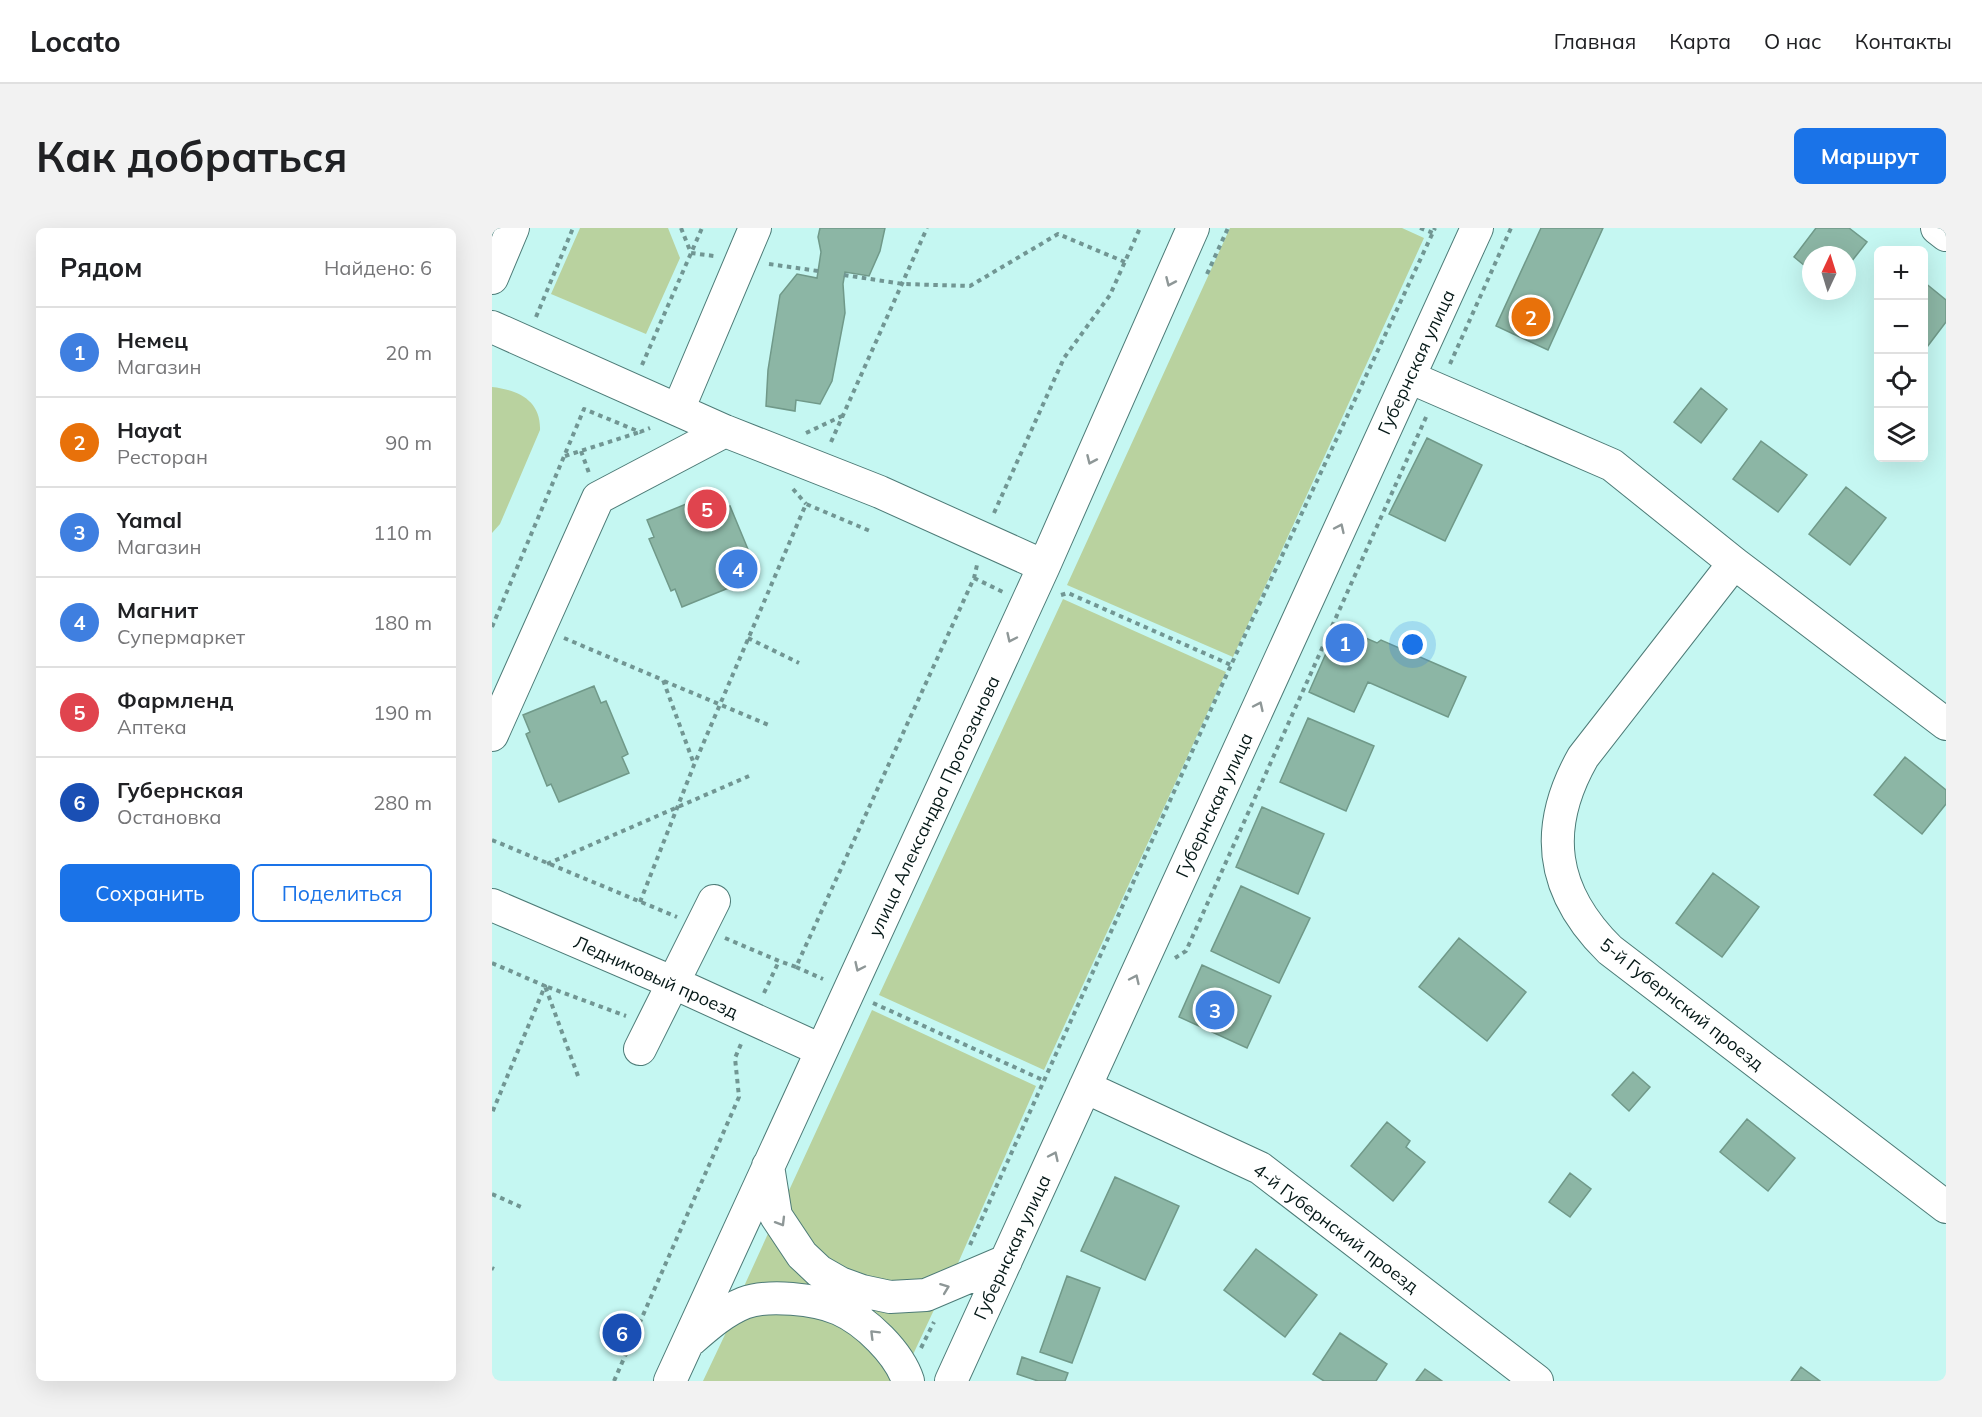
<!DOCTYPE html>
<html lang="ru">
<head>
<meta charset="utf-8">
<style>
	:root { --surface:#fff; --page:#f2f2f2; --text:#202124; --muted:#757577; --line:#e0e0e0; --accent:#1a73e8 }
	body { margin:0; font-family:Mulish,sans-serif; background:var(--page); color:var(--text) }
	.controls { position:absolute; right:18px; top:18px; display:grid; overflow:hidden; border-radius:9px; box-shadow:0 6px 24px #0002 }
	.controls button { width:54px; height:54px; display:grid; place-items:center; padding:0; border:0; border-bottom:2px solid var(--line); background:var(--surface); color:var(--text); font:30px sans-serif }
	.compass { position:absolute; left:1310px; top:18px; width:54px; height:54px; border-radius:50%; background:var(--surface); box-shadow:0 6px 24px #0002; rotate:4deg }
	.you { position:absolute; left:921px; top:417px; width:21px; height:21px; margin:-15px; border:4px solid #fff; border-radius:50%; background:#1a73e8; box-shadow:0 0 0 9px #1a73e833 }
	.badge { display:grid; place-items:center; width:39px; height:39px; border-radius:50%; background:var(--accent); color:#fff; font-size:20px; font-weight:700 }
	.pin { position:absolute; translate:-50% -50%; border:3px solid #fff; box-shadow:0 2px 6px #0006 }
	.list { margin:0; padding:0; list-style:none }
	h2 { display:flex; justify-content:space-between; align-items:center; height:78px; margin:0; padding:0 24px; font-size:26px }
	h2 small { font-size:20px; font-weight:400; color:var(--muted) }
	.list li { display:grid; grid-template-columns:39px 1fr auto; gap:18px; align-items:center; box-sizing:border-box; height:90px; padding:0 24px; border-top:2px solid var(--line) }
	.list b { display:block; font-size:22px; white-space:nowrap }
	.list p { margin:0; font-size:20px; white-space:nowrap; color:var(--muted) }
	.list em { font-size:20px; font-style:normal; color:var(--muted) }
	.actions { display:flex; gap:12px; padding:18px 24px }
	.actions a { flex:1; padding:14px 0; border:2px solid var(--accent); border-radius:9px; text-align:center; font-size:21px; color:var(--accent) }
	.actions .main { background:var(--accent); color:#fff }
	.icon { flex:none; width:33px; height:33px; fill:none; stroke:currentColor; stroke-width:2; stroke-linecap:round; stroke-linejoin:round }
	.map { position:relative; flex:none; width:1454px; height:1153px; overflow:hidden; border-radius:9px }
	header { display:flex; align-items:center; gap:36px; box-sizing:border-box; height:84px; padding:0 30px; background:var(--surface); border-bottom:2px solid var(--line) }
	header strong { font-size:28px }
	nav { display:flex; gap:33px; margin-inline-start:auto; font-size:21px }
	.intro { display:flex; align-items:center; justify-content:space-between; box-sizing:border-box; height:144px; padding:0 36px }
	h1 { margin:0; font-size:42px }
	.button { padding:15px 27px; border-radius:9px; background:var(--accent); color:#fff; font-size:21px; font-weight:700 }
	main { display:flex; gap:36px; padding:0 36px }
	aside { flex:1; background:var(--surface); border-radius:9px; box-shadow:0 6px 24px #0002 }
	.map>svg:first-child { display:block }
	.green { fill:#b9d29f }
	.building { fill:#8cb6a5; stroke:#709989; stroke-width:1.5 }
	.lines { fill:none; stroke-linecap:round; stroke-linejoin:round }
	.minor-casing { stroke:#4d7b77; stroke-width:34 }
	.path { stroke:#719693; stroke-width:4; stroke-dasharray:4.5 4.5; stroke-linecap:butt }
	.minor { stroke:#fff; stroke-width:32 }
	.oneway { stroke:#8e9797 }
	.labels { text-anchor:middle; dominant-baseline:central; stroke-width:6; stroke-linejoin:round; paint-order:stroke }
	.street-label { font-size:18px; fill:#051817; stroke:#fff }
</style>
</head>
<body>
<header>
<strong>Locato</strong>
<nav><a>Главная</a><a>Карта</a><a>О нас</a><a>Контакты</a></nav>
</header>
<div class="intro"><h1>Как добраться</h1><a class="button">Маршрут</a></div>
<main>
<aside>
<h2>Рядом<small>Найдено: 6</small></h2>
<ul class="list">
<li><span class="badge" style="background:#3f7fe0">1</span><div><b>Немец</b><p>Магазин</p></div><em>20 m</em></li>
<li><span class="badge" style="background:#e8710a">2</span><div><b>Hayat</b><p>Ресторан</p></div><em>90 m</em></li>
<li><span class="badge" style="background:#3f7fe0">3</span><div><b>Yamal</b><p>Магазин</p></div><em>110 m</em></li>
<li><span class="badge" style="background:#3f7fe0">4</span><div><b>Магнит</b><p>Супермаркет</p></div><em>180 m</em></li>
<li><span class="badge" style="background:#e0444e">5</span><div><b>Фармленд</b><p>Аптека</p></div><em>190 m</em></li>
<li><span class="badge" style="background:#1a4fb4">6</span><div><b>Губернская</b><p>Остановка</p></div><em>280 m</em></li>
</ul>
<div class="actions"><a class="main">Сохранить</a><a>Поделиться</a></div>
</aside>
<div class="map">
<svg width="1454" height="1153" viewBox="0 0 1454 1153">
	<rect width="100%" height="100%" fill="#c5f7f2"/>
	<path class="green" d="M 88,0 L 176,0 L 188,30 L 154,106 L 59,66 Z
		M 738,0 L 910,0 L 932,10 L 741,429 L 575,357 Z
		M 0,159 C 27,162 49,173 48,202 L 8,296 L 0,305 Z
		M 571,371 L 734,444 L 552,842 L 387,767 Z
		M 380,782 L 544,858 L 463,1042 C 453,1046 443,1052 433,1054 C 394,1063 344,1049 319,1018 C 308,1003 301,985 294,969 Z
		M 279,999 L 297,1027 L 448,1069 L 418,1133 L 399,1109 L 249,1065 Z
		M 300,1081 C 324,1088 366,1099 381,1120 C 389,1130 395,1142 401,1153 L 211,1153 L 238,1096 L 262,1085 Z"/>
	<path class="building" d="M 328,0 L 393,0 L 388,23 L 377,48 L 353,44 L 351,56 L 353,85 L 340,153 L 328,176 L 304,172 L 303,183 L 274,178 L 276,142 L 288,67 L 305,46 L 325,50 L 329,24 L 326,9 Z
		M 1049,0 L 1111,0 L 1056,122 L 1004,98 Z
		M 1324,0 L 1357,0 L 1375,14 L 1355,39 L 1355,27 L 1319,27 L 1319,43 L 1302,29 Z
		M 1432,54 L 1454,72 L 1454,94 L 1435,119 L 1432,116 Z
		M 1209,160 L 1235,181 L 1209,215 L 1182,194 Z
		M 935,210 L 990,237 L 953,313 L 897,286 Z
		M 1269,213 L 1315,247 L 1286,284 L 1241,251 Z
		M 1354,259 L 1394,290 L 1358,337 L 1317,306 Z
		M 226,263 L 232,280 L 238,278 L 260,331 L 254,333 L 261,350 L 190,379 L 183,361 L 179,363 L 157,311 L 162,309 L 155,292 Z
		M 846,398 L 885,415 L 889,412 L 974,449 L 956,489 L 876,454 L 862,484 L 817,464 Z
		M 102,458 L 109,475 L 114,473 L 136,526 L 130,529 L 137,545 L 67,574 L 59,556 L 55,558 L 34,506 L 38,504 L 31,487 Z
		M 816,490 L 882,518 L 854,583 L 788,554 Z
		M 1413,529 L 1454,562 L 1454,576 L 1430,606 L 1382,567 Z
		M 770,579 L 832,606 L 806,666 L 744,639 Z
		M 1221,645 L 1267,679 L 1230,729 L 1184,695 Z
		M 749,658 L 818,690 L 787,755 L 719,723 Z
		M 967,710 L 1034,764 L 995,813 L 927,759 Z
		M 710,737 L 779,768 L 755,820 L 687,789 Z
		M 1141,844 L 1158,859 L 1137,883 L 1120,867 Z
		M 1255,891 L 1303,930 L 1276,963 L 1228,924 Z
		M 895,894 L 918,913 L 914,919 L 933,934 L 901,973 L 859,938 Z
		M 1078,945 L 1099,961 L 1078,989 L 1057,974 Z
		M 623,949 L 687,978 L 653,1052 L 589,1023 Z
		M 764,1021 L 825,1067 L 793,1109 L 732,1062 Z
		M 575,1048 L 608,1060 L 580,1135 L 548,1124 Z
		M 848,1105 L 895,1136 L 884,1153 L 832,1153 L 821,1146 Z
		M 530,1129 L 576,1145 L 573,1153 L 546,1153 L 525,1146 Z
		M 1309,1139 L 1328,1153 L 1299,1153 Z
		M 933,1141 L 950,1153 L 924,1153 Z"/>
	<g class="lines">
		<g class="minor-casing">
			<path id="minor" d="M 1445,0 L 1454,7
				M 0,50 L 21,0
				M 0,99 L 233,203 L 388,264 L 552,338
				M 917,149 L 1120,237 L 1242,335 L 1454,496
				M 186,182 L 263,0
				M 1242,335 L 1091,529 C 1050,601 1059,664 1118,722 L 1454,979
				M 0,507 L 106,270 L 233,203
				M 0,677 L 182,755 L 329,822
				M 148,821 L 222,673
				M 593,859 L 768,940 L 1045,1153
				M 276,938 L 284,988 L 310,1027 L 327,1043 L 348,1055 L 370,1063 L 398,1069 L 434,1067 L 514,1033
				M 199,1112 C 215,1098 232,1083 252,1075 C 276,1066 324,1071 347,1081 C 374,1093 407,1125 416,1153
				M 178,1153 L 552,338 L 701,0
				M 459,1153 L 985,0"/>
		</g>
		<path class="path" d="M 189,0 L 199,25 L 222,28
			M 928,0 L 941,5
			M 277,36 L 326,43
			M 715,46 L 736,0
			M 352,47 L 411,56 L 478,58 L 566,6 L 633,34
			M 44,89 L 81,0
			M 958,136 L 1019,0
			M 150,137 L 210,0
			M 314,205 L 350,188
			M 339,214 L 435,0
			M 89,223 L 97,245
			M 73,228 L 148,204
			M 301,261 L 314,276
			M 502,285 L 572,130 L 618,67 L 648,0
			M 482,350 L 511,364
			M 569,367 L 576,365 L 739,437
			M 0,399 L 92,181 L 148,204 L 158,200
			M 72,410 L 171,452 L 202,536
			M 256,410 L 307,435
			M 172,453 L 279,498
			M 0,612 L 185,689
			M 55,636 L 257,548
			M 148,674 L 202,537 L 314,276 L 378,303
			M 233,710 L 287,733 L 304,739 L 482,350 L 485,337
			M 683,730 L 694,723 L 935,187
			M 0,735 L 53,758 L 0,885
			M 304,739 L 331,751
			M 272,765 L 287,733
			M 381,775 L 553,853
			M 86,848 L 53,758 L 134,788
			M 0,966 L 29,979
			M 478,1017 L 739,437 L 943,0
			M 0,1040 L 2,1041
			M 429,1120 L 442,1094
			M 122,1153 L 247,869 L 243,830 L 249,816"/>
		<use href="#minor" class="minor"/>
	</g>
	<defs><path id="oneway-chevron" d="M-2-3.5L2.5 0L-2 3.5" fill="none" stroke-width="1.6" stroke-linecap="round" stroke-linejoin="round" transform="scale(1.5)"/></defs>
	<g class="oneway">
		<use href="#oneway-chevron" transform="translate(678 54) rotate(114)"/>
		<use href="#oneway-chevron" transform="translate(599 232) rotate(114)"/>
		<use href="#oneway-chevron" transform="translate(848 300) rotate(-65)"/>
		<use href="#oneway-chevron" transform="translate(519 410) rotate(115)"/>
		<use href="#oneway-chevron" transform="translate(767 478) rotate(-65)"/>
		<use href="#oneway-chevron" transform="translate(367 739) rotate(115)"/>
		<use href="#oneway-chevron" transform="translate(643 751) rotate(-65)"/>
		<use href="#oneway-chevron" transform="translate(562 928) rotate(-65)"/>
		<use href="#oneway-chevron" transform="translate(289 994) rotate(59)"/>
		<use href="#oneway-chevron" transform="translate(453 1060) rotate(-21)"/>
		<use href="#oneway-chevron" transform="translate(382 1106) rotate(-135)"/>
	</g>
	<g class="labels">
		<g class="street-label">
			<text transform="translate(924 134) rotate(-65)">Губернская улица</text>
			<text transform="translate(722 577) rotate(-65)">Губернская улица</text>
			<text transform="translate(442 578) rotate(-65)">улица Александра Протозанова</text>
			<text transform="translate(164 749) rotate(24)">Ледниковый проезд</text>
			<text transform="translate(1190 776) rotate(38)">5-й Губернский проезд</text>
			<text transform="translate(844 1000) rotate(37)">4-й Губернский проезд</text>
			<text transform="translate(520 1019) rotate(-65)">Губернская улица</text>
		</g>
	</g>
</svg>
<div class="controls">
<button>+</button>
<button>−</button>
<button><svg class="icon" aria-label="locate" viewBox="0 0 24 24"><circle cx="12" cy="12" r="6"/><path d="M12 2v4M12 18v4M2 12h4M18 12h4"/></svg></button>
<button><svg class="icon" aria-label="layers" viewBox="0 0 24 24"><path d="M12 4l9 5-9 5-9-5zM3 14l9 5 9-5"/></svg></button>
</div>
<svg class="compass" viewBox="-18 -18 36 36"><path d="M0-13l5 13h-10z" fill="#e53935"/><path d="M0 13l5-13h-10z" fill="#757577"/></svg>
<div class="you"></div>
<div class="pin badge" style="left:853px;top:415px;background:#3f7fe0">1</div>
<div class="pin badge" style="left:1039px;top:89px;background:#e8710a">2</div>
<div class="pin badge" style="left:723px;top:782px;background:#3f7fe0">3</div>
<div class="pin badge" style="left:246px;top:341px;background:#3f7fe0">4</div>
<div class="pin badge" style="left:215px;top:281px;background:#e0444e">5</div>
<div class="pin badge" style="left:130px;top:1105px;background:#1a4fb4">6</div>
</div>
</main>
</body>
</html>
